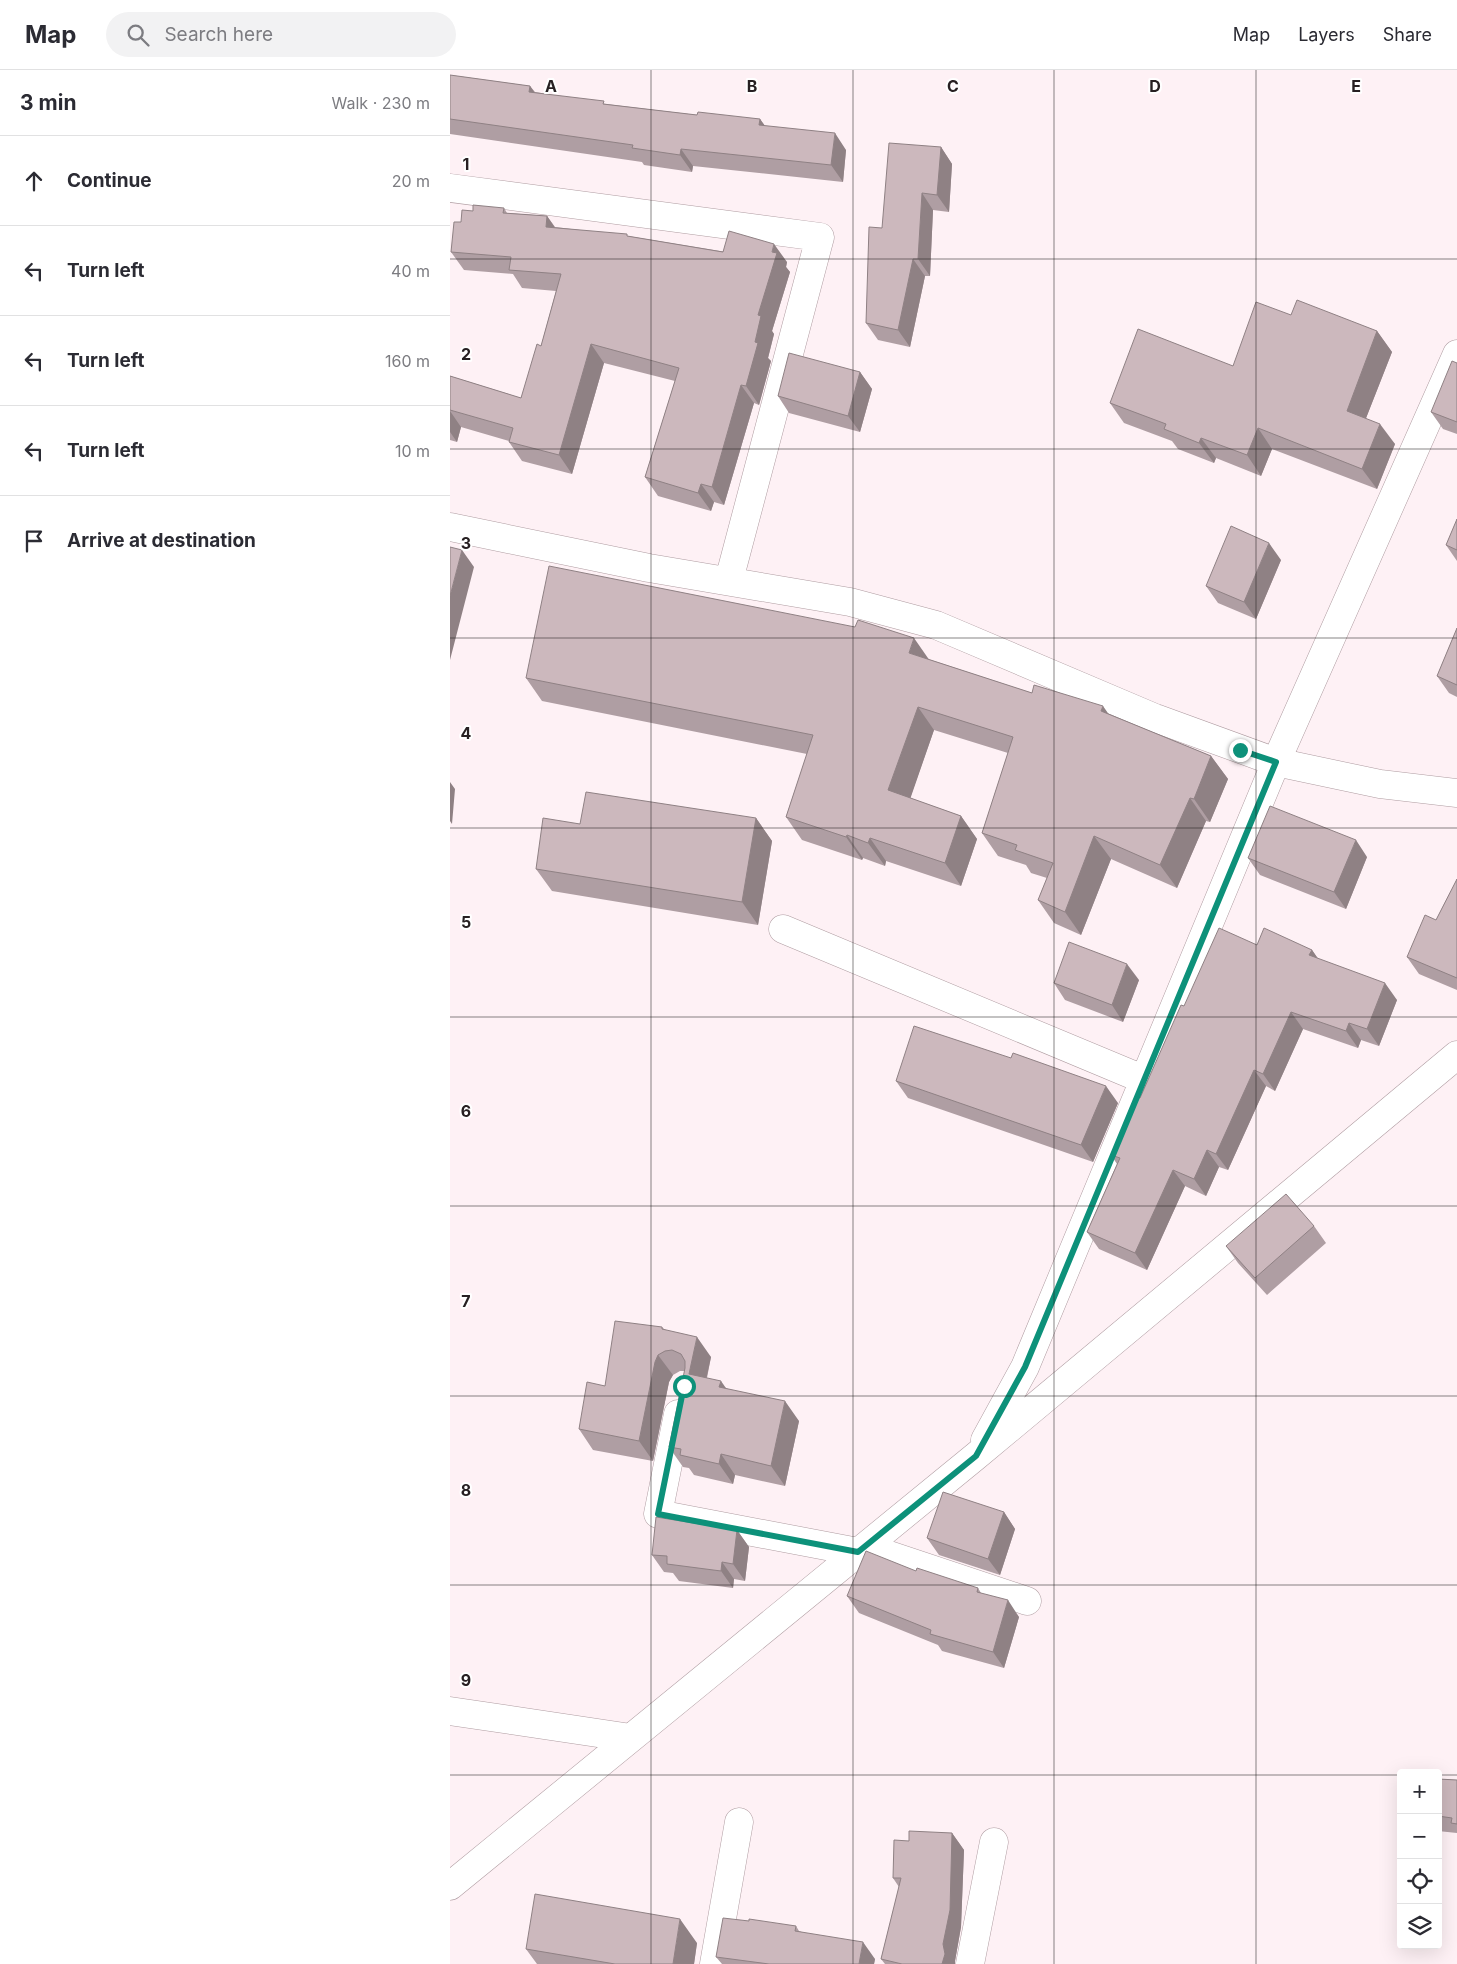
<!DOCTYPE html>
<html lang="en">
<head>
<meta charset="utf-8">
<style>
	:root { --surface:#fff; --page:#f2f2f3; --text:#2b2b33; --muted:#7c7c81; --line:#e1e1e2 }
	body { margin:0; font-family:Inter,sans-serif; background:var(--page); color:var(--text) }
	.controls { position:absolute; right:15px; bottom:15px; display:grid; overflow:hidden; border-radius:5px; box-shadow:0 5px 20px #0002 }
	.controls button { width:45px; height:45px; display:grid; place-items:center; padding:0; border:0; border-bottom:1px solid var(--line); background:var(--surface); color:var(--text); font:25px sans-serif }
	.stop { position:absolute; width:15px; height:15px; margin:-11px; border:4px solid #0d917a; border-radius:50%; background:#fff }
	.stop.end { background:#0d917a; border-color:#fff; box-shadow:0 1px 5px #0008 }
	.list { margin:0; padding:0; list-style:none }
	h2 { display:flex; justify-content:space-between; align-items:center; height:65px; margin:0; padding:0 20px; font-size:21px }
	h2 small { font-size:16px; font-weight:400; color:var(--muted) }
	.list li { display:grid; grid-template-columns:32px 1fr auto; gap:15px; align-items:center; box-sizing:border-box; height:90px; padding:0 20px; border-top:1px solid var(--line) }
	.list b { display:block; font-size:19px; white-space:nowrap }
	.list em { font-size:16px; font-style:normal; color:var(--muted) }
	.icon { flex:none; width:28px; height:28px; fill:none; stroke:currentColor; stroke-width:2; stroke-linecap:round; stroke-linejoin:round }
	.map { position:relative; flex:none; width:1007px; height:1894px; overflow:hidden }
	header { display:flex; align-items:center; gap:30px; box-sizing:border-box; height:70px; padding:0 25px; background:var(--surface); border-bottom:1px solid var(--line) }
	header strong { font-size:24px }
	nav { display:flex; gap:28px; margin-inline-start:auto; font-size:18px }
	.search { width:350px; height:45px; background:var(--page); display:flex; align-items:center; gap:12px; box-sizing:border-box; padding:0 18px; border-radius:28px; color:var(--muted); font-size:19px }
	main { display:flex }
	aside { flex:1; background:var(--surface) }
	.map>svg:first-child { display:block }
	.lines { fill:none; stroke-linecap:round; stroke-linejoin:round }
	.minor-casing { stroke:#af9ca1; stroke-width:29 }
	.minor { stroke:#fff; stroke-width:28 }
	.wall { fill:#af9ea3 }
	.shaded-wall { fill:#8f8184 }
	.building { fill:#ccb8bd; stroke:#8f8184 }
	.route { stroke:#0d917a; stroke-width:6 }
	.grid { fill:none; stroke:#272022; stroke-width:1; stroke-opacity:0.55 }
	.grid-label { font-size:16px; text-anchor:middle; font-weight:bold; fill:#272022; stroke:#fff; stroke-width:4; stroke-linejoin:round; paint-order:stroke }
</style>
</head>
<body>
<header>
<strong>Map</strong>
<div class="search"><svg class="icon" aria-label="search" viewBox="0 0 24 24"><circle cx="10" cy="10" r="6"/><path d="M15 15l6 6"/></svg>Search here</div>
<nav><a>Map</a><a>Layers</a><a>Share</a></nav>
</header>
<main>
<aside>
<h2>3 min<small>Walk · 230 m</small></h2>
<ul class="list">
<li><svg class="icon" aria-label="ahead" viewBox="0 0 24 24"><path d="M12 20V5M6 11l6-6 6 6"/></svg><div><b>Continue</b></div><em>20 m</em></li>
<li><svg class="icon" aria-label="left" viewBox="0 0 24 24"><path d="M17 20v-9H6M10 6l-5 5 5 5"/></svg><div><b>Turn left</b></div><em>40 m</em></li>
<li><svg class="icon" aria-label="left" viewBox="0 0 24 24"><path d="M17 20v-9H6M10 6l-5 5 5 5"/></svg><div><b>Turn left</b></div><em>160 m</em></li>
<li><svg class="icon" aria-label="left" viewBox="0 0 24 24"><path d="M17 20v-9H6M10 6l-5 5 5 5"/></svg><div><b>Turn left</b></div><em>10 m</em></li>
<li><svg class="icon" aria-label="arrive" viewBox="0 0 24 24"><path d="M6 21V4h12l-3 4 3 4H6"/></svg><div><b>Arrive at destination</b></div></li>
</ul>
</aside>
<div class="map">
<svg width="1007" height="1894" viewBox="0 0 1007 1894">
	<rect width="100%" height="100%" fill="#fef1f5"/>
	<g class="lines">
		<g class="minor-casing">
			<path id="minor" d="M 0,118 L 370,167 L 279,510
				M 0,457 L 199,498 L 400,532 L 486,555 L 705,648 L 826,692 L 930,714 L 1007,723
				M 333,859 L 695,1010
				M 228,1344 L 208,1444 L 408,1482
				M 535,1370 L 575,1297 L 826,692 L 1007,284
				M 415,1477 L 577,1531
				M 0,1641 L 181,1668
				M 0,1816 L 526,1386 L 1007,985
				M 264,1894 L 289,1752
				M 520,1894 L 544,1772"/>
		</g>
		<use href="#minor" class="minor"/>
	</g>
	<path class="wall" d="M 0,5 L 80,16 L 85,22 L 156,34 L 247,45 L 310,49 L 315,56 L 396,80 L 393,112 L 243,96 L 242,102 L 194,95 L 192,92 L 0,64 Z
		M 491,77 L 502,94 L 499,142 L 483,140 L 480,206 L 475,206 L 460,277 L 428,270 L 416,253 L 432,158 Z
		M 54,138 L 57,143 L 97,146 L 105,157 L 178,166 L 337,192 L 336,197 L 340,202 L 322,261 L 324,264 L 318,288 L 321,291 L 309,335 L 304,333 L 274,435 L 264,432 L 261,441 L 208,426 L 195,407 L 225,311 L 154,293 L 122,404 L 72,391 L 59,372 L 59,371 L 11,357 L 7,372 L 0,370 L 0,306 L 71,328 L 91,276 L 106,221 L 72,218 L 63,204 L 14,200 L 1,182 L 11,152 L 23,141 Z
		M 841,245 L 927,261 L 942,282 L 916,348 L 945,374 L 927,419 L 822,379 L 811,406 L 766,388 L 764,393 L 728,379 L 722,371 L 674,353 L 660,333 L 783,296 Z
		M 1007,293 L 1007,364 L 993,359 L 981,342 Z
		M 410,302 L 422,319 L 410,362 L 339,343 L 328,326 Z
		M 1007,449 L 1007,491 L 996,475 Z
		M 831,490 L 806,549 L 768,533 L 756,516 Z
		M 1007,558 L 1007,627 L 999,623 L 987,606 Z
		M 478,589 L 582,623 L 659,644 L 761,686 L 778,709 L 760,752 L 756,751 L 727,818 L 661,789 L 631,865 L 604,853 L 588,830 L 597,808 L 581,803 L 576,795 L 548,786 L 532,763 L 558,683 L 484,660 L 460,728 L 511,746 L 527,769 L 511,816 L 436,791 L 435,796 L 413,788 L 412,790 L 352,770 L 336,747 L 357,684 L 92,631 L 76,608 Z
		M 306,748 L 322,771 L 308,855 L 102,821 L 86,799 Z
		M 917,787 L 896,839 L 810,805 L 798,788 Z
		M 1007,809 L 1007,920 L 969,904 L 957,887 L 986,850 Z
		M 807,875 L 862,880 L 868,889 L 947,930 L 929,976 L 911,970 L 908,978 L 853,959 L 825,1021 L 816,1016 L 778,1100 L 769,1097 L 756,1126 L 735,1116 L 697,1200 L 649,1179 L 637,1162 L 667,1094 L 661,1085 L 734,936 Z
		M 689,910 L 673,952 L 615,930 L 604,913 Z
		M 446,1011 L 668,1033 L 643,1092 L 458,1028 Z
		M 864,1156 L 876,1173 L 817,1225 L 788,1193 L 776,1176 Z
		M 212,1257 L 214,1259 L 261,1287 L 257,1308 L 276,1318 L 349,1351 L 335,1416 L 285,1405 L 283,1414 L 244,1405 L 239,1398 L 233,1397 L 219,1377 L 235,1301 L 230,1301 L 223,1305 L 219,1312 L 203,1391 L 143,1380 L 129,1359 L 155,1316 Z
		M 554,1442 L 565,1459 L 550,1505 L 489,1485 L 477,1468 Z
		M 287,1460 L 299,1477 L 295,1511 L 284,1509 L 283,1518 L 229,1511 L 223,1503 L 214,1502 L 202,1485 Z
		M 466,1501 L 528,1518 L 531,1523 L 569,1547 L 554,1598 L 492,1581 L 488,1575 L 409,1543 L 397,1526 Z
		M 988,1709 L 1007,1710 L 1007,1763 L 988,1761 Z
		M 502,1763 L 514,1780 L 511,1857 L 505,1891 L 505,1894 L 435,1894 L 431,1889 L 449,1817 L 443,1808 L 459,1771 Z
		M 299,1851 L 346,1856 L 349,1861 L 425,1889 L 424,1894 L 272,1894 L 266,1887 Z
		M 247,1873 L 244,1894 L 87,1894 L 76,1879 Z"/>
	<path class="shaded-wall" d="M 80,16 L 92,33 L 79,22 Z
		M 310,49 L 322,66 L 309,55 Z
		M 385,63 L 396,80 L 393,112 L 381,95 Z
		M 491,77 L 502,94 L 499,142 L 487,125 Z
		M 231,79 L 243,96 L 242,102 L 230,85 Z
		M 472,123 L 483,140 L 480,206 L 468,189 Z
		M 97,146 L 110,165 L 96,157 Z
		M 324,174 L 337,192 L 336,197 L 340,202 L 322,261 L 324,264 L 318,288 L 321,291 L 309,335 L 296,316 L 305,272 L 308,245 Z
		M 463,189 L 475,206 L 460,277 L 448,260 Z
		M 927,261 L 942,282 L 911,361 L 897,341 Z
		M 141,274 L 154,293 L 122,404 L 109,385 Z
		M 410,302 L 422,319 L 410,362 L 398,346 Z
		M 291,315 L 304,333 L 274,435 L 262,417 Z
		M 0,341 L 11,357 L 7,372 L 0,362 Z
		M 930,354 L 945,374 L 927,419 L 912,399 Z
		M 808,358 L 822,379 L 811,406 L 797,385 Z
		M 751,368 L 766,388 L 764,393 L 749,373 Z
		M 251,414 L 264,432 L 261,441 L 248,423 Z
		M 819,473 L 831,490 L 806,549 L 794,532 Z
		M 12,480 L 24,497 L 0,590 L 0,526 Z
		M 464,568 L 480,591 L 459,583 Z
		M 653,636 L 669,659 L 651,641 Z
		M 468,637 L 484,660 L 455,744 L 438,720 Z
		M 761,686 L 778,709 L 760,752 L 744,729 Z
		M 0,712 L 5,719 L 2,754 L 0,751 Z
		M 740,728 L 756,751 L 727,818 L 710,795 Z
		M 511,746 L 527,769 L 511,816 L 495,793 Z
		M 306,748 L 322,771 L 308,855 L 292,832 Z
		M 397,765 L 413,788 L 412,790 L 396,767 Z
		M 644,766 L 661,789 L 631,865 L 615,842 Z
		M 420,768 L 436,791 L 435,796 L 418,773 Z
		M 906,770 L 917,787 L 896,839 L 884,822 Z
		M 862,880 L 874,897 L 859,885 Z
		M 677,894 L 689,910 L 673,952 L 662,935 Z
		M 935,913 L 947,930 L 929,976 L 917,959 Z
		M 841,942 L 853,959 L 825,1021 L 813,1004 Z
		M 899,953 L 911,970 L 908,978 L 896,961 Z
		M 804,1000 L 816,1016 L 778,1100 L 766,1084 Z
		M 656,1016 L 668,1033 L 643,1092 L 631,1075 Z
		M 757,1080 L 769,1097 L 756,1126 L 744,1109 Z
		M 723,1100 L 735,1116 L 697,1200 L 685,1183 Z
		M 247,1267 L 261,1287 L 253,1324 L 239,1304 Z
		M 208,1285 L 223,1305 L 219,1312 L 203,1391 L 189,1371 L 205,1292 Z
		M 271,1311 L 285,1331 L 269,1317 Z
		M 335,1331 L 349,1351 L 335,1416 L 321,1396 Z
		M 271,1384 L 285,1405 L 283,1414 L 269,1394 Z
		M 554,1442 L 565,1459 L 550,1505 L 538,1489 Z
		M 287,1460 L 299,1477 L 295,1511 L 283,1494 Z
		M 272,1492 L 284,1509 L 283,1518 L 271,1501 Z
		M 558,1530 L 569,1547 L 554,1598 L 543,1582 Z
		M 502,1763 L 514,1780 L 511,1857 L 505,1891 L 505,1894 L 492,1894 L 493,1874 Z
		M 230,1849 L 247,1873 L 244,1894 L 223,1894 Z
		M 413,1872 L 425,1889 L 424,1894 L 409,1894 Z"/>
	<path class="building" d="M 0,5 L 80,16 L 79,22 L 154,31 L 153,34 L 247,45 L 248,42 L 310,49 L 309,55 L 385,63 L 381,95 L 231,79 L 230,85 L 182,78 L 183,75 L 0,49 Z
		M 439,73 L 491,77 L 487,125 L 472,123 L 468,189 L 463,189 L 448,260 L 416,253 L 419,157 L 432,158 Z
		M 23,135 L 54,138 L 53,143 L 97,146 L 96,157 L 177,164 L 177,166 L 273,182 L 279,161 L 324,174 L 322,182 L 327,183 L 308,245 L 311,246 L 305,272 L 308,273 L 296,316 L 291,315 L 262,417 L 251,414 L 248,423 L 195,407 L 229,298 L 141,274 L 109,385 L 59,372 L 63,358 L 0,340 L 0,306 L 71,328 L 87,274 L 91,276 L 111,204 L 59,200 L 61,187 L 1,182 L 4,152 L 11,152 L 12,140 L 23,141 Z
		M 847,230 L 927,261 L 897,341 L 930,354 L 912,399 L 808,358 L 797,385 L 751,368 L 749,373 L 714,359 L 716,354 L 660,333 L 688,259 L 783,296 L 806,232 L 841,245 Z
		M 339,283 L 410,302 L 398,346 L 328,326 Z
		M 1002,291 L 1007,293 L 1007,352 L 981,342 Z
		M 1007,449 L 1007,480 L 996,475 Z
		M 781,456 L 819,473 L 794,532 L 756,516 Z
		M 0,477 L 12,480 L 0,526 Z
		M 99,496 L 405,557 L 408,550 L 464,568 L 459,583 L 582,623 L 584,615 L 653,636 L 651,641 L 761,686 L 744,729 L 740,728 L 710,795 L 644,766 L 615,842 L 588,830 L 603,793 L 565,780 L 567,775 L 532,763 L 563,667 L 468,637 L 438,720 L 511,746 L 495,793 L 420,768 L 418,773 L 397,765 L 396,767 L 336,747 L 363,665 L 76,608 Z
		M 1007,558 L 1007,615 L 987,606 Z
		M 136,722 L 306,748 L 292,832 L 86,799 L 93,748 L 130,754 Z
		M 820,736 L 906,770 L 884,822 L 798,788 Z
		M 1007,809 L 1007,908 L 957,887 L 975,845 L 986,850 Z
		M 769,858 L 807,875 L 814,858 L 862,880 L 859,885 L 935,913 L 917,959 L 899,953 L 896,961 L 841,942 L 813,1004 L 804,1000 L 766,1084 L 757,1080 L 744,1109 L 723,1100 L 685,1183 L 637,1162 L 670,1088 L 661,1085 L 685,1027 L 690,1028 L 731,935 L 734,936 Z
		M 619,872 L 677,894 L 662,935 L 604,913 Z
		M 464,956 L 561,988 L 563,983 L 656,1016 L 631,1075 L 446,1011 Z
		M 836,1124 L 864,1156 L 805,1208 L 776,1176 Z
		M 165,1251 L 212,1257 L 212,1259 L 247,1267 L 239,1304 L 271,1311 L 269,1317 L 335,1331 L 321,1396 L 271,1384 L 269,1394 L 230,1385 L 231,1379 L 219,1377 L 235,1298 L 235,1291 L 231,1284 L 222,1280 L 215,1281 L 208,1285 L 205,1292 L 189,1371 L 129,1359 L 137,1312 L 155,1316 Z
		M 493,1422 L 554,1442 L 538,1489 L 477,1468 Z
		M 206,1447 L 287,1460 L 283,1494 L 272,1492 L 271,1501 L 217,1494 L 217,1486 L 202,1485 Z
		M 416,1481 L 466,1501 L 467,1498 L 528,1518 L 527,1522 L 558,1530 L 543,1582 L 480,1564 L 481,1560 L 397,1526 Z
		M 988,1709 L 1007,1710 L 1007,1754 L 1001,1753 L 1002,1748 L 988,1746 Z
		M 459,1761 L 502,1763 L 500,1840 L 493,1874 L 495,1884 L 492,1894 L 452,1894 L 431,1889 L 451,1808 L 443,1808 L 444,1770 L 459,1771 Z
		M 85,1824 L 230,1849 L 223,1894 L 165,1894 L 76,1879 Z
		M 273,1848 L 299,1851 L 299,1849 L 346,1856 L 345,1861 L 413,1872 L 409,1894 L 319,1894 L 266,1887 Z"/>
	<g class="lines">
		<path class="route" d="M 234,1316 L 208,1444 L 408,1482 L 526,1386 L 575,1297 L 826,692 L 790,680"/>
	</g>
	<path class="grid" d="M 201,0 L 201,1894M 403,0 L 403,1894M 604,0 L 604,1894M 806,0 L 806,1894M 0,189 L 1007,189M 0,379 L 1007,379M 0,568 L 1007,568M 0,758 L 1007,758M 0,947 L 1007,947M 0,1136 L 1007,1136M 0,1326 L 1007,1326M 0,1515 L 1007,1515M 0,1705 L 951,1705M 988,1705 L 1007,1705"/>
	<g class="grid-label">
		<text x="101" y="22">A</text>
		<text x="302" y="22">B</text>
		<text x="503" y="22">C</text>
		<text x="705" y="22">D</text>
		<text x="906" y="22">E</text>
		<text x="16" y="100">1</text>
		<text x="16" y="290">2</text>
		<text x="16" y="479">3</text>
		<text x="16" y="669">4</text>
		<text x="16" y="858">5</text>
		<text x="16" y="1047">6</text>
		<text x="16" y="1237">7</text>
		<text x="16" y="1426">8</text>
		<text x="16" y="1616">9</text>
	</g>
</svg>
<div class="controls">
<button>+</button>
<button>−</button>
<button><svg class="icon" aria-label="locate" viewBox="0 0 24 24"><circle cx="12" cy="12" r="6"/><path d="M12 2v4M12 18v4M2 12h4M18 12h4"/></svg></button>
<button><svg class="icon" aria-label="layers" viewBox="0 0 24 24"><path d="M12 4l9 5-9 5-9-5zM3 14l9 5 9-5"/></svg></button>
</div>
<div class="stop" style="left:234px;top:1316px"></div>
<div class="stop end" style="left:790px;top:680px"></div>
</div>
</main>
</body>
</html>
